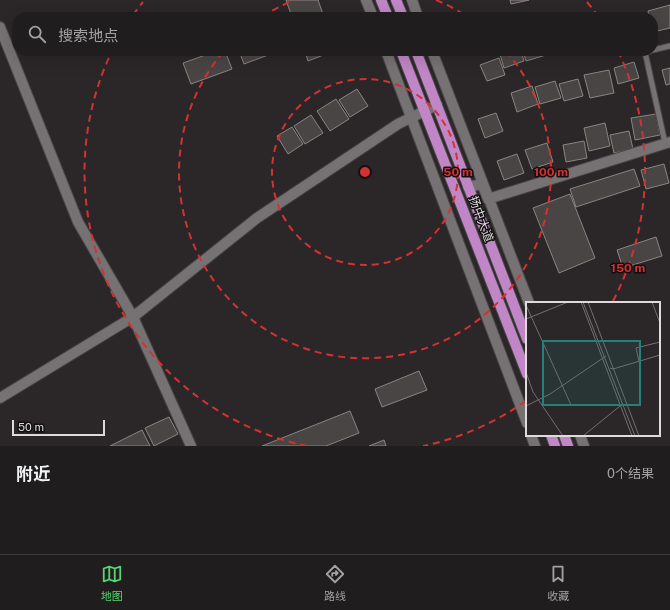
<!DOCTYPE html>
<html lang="zh">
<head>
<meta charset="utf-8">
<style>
	:root { --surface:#201d1e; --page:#282627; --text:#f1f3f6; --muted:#a2a2a4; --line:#3d3b3c; --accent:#55d671 }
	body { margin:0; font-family:"Public Sans","Noto Sans SC",sans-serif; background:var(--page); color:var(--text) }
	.scale { position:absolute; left:12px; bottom:10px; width:93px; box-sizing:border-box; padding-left:4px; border:2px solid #dddbdc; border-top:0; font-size:11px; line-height:14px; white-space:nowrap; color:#dddbdc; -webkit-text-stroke:3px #121011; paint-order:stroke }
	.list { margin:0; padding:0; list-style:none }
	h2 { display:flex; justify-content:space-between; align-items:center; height:52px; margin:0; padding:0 16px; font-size:17px }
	h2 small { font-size:13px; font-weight:400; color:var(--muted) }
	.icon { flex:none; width:22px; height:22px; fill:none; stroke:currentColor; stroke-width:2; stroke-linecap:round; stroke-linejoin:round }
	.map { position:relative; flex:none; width:670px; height:446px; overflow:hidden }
	.search { position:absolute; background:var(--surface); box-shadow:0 4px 16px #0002; left:12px; right:12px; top:12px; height:44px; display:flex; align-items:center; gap:10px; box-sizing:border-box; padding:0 14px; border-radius:16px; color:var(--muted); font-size:15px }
	.sheet { height:108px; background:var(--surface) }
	nav { display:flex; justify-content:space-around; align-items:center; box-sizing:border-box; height:56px; border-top:1px solid var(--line); background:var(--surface); font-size:11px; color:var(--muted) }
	nav a { display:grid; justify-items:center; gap:2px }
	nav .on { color:var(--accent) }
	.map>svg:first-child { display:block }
	.building { fill:#4a4545; stroke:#8a8584 }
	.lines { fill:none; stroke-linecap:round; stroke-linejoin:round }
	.service-casing { stroke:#484546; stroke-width:7 }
	.minor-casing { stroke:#484546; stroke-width:12 }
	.tertiary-casing { stroke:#484546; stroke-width:12 }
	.primary-casing { stroke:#484546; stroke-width:12 }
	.service { stroke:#767173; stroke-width:5 }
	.minor { stroke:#767173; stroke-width:10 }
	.tertiary { stroke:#767173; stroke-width:10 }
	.primary { stroke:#c086c5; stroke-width:10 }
	.ring { fill:none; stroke:#d63131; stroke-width:2; stroke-dasharray:7 5 }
	.labels { text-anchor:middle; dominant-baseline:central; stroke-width:3; stroke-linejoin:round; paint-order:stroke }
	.street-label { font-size:12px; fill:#dddbdc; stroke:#121011 }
	.inset-road { fill:none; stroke:#726f70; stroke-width:1 }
	.view { fill:#248079; fill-opacity:0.15; stroke:#248079; stroke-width:2 }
	.inset-edge { fill:none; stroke:#dddbdc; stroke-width:2 }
	.centre { fill:#d63131; stroke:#121011; stroke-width:2 }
	.ring-label { font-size:12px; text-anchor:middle; font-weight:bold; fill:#d63131; stroke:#121011; stroke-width:3; stroke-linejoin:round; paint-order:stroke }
</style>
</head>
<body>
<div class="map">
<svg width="670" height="446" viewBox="0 0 670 446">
	<rect width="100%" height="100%" fill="#2b2728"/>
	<path class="building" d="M 286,0 L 318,0 L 324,17 L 292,17 Z
		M 510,0 L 529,0 L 511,4 Z
		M 670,5 L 670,28 L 653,32 L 653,17 L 649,17 L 648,11 Z
		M 640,14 L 641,17 L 630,17 Z
		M 217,51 L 225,51 L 232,69 L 191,84 L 183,63 Z
		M 239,51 L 279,51 L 244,64 Z
		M 305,51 L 334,51 L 308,61 Z
		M 499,51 L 521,51 L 524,61 L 504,68 Z
		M 523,51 L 545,51 L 546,55 L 526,61 Z
		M 499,58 L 505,75 L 487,81 L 480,65 Z
		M 634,62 L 639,78 L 618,84 L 614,68 Z
		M 670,68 L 670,84 L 666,85 L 662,70 Z
		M 609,70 L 614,93 L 590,98 L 584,75 Z
		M 578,79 L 583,96 L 564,101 L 559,84 Z
		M 555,81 L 561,98 L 540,104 L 535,87 Z
		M 532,86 L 538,104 L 517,112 L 511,93 Z
		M 357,89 L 368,106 L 350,117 L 339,100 Z
		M 336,99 L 349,119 L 330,131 L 317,111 Z
		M 496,113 L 503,131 L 485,138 L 478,119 Z
		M 656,114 L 660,135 L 635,140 L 631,118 Z
		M 311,115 L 323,133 L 305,144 L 294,126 Z
		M 605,123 L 610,146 L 589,151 L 584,128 Z
		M 292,127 L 303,144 L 288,154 L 277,136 Z
		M 629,131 L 633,149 L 614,153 L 610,135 Z
		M 584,141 L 587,158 L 566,162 L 563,145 Z
		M 547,143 L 553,162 L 532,169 L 525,150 Z
		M 517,154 L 524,173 L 504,180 L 497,161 Z
		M 664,164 L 669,183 L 646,189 L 641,170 Z
		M 634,169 L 640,186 L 576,207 L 570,189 Z
		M 570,194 L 595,258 L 559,273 L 533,208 Z
		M 656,237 L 662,256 L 623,268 L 617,250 Z
		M 419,371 L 427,390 L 382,407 L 375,389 Z
		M 350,411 L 359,433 L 326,446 L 262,446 Z
		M 169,417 L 178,434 L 154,446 L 145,428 Z
		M 142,430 L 150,446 L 110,446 Z
		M 384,440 L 386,446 L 369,446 Z"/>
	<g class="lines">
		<g class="service-casing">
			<path id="service" d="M 653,50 L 670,46
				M 650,51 L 645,52 L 665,143"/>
		</g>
		<g class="minor-casing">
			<path id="minor" d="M 366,0 L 373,17
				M 412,0 L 418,17
				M 0,27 L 78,222 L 133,317 L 191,446
				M 386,51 L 527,423
				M 432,51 L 529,303
				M 468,187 L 482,184 L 488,199 L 670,142
				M 531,435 L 535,446
				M 580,435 L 584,446"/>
		</g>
		<g class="tertiary-casing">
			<path id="tertiary" d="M 0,398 L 133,317 L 257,218 L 398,124 L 437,105"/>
		</g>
		<g class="primary-casing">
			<path id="primary" d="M 381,0 L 388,17
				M 396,0 L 403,17
				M 401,51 L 527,374
				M 416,51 L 527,339
				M 551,435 L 555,446
				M 564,435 L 568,446"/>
		</g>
		<use href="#service" class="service"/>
		<use href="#minor" class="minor"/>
		<use href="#tertiary" class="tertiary"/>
		<use href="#primary" class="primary"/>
	</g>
	<g class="ring">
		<circle cx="365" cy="172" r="93"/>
		<path d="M262 17A186 186 0 0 1 294 0M436 0A186 186 0 0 1 468 17M506 51A186 186 0 1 1 224 51"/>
		<path d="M526 401A280 280 0 0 1 423 446M307 446A280 280 0 0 1 112 51M133 15A280 280 0 0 1 143 2M587 2A280 280 0 0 1 597 15M618 51A280 280 0 0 1 613 301"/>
	</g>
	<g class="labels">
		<g class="street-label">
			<text transform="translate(481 219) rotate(69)">扬中大道</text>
		</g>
	</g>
	<g transform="translate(526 302)">
		<rect width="134" height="134" fill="#2b2728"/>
		<path class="inset-road" d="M 55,0 L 106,134M 57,0 L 109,134M 62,0 L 113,134M 126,0 L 134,21M 0,3 L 45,103M 0,17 L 42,0M 113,59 L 110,46 L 134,40M 84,66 L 87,67 L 134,53M 0,70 L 7,90 L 37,134M 0,104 L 24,92 L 80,54M 57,134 L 94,104"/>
		<path class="view" d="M 17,39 L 114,39 L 114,103 L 17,103 Z"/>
		<rect width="134" height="134" class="inset-edge"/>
	</g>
	<circle cx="365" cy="172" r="6" class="centre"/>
	<g class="ring-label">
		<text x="458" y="176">50 m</text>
		<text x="551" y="176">100 m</text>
		<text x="628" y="272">150 m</text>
	</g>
</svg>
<div class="scale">50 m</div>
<div class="search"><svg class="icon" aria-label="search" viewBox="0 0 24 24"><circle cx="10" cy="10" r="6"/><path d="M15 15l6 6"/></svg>搜索地点</div>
</div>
<section class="sheet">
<h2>附近<small>0个结果</small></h2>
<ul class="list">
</ul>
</section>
<nav>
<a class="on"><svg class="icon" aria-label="map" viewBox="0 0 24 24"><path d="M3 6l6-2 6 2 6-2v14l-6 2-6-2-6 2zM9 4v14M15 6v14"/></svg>地图</a>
<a><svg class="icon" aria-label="directions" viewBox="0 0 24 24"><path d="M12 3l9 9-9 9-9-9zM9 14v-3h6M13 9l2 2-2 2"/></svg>路线</a>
<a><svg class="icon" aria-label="saved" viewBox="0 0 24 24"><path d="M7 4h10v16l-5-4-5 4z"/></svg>收藏</a>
</nav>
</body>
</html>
